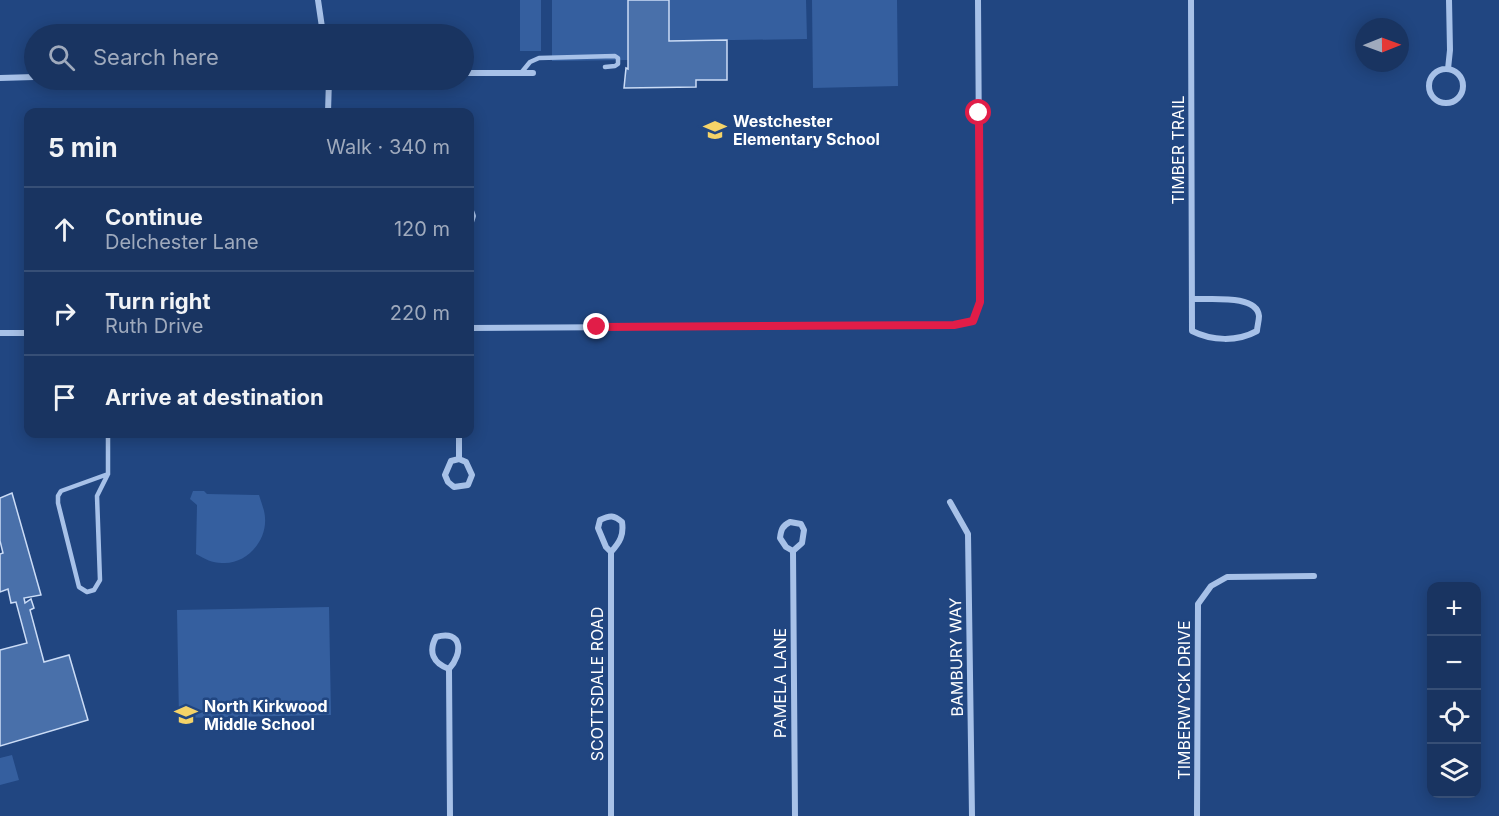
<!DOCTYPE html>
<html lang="en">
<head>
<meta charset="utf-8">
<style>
	:root { --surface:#193461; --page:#263f6a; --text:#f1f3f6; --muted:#9faabd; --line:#374f76 }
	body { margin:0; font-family:Inter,sans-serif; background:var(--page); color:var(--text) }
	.controls { position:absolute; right:18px; bottom:18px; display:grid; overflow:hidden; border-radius:12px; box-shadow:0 3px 15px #0003 }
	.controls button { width:54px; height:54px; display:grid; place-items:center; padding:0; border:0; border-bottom:2px solid var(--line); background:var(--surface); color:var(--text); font:30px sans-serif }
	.compass { position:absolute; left:1355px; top:18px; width:54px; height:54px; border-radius:50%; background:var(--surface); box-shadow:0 3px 15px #0003; rotate:89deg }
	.stop { position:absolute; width:18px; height:18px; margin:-14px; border:4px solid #e11d48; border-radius:50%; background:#fff }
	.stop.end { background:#e11d48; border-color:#fff; box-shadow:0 2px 6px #0008 }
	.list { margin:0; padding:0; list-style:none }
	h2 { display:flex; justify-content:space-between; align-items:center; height:78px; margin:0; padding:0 24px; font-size:26px }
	h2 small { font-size:20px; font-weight:400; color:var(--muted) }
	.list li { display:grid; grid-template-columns:39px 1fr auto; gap:18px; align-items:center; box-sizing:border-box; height:84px; padding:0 24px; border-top:2px solid var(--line) }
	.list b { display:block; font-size:22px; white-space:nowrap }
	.list p { margin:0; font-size:20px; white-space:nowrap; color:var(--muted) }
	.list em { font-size:20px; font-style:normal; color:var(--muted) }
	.icon { flex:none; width:33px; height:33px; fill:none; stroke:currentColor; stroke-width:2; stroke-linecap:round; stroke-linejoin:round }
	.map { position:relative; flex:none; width:1499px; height:816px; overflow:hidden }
	.search { position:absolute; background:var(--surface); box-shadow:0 3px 15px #0003; left:24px; top:24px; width:450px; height:66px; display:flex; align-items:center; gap:15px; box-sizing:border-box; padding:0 21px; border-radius:33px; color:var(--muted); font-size:22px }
	.panel { position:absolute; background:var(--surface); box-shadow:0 3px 15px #0003; left:24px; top:108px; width:450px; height:330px; border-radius:12px }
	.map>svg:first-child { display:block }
	.green { fill:#355f9f }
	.building { fill:#4970aa; stroke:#cbdcf6; stroke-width:1.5 }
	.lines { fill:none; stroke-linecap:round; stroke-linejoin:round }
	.service { stroke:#a7c1e8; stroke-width:4.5 }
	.minor { stroke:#a7c1e8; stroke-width:6 }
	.route { stroke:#e11d48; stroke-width:8 }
	.labels { text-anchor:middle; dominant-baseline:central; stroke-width:5; stroke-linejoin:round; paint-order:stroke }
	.poi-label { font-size:16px; font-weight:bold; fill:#fff; stroke:#214681; text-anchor:start }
	.street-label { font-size:16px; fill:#fff; stroke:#214681 }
</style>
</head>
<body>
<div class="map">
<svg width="1499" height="816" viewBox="0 0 1499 816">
	<rect width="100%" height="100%" fill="#214681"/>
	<path class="green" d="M 520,0 L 541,0 L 541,51 L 520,51 Z
		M 552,0 L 628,0 L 628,60 L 552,61 Z
		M 669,0 L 806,0 L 807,39 L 669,41 Z
		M 812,0 L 897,0 L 898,86 L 813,88 Z
		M 193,491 L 204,491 L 207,494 L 259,495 C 261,502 265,511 265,518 C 267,541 246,565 222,563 C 212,563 205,559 196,554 L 197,505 L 190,499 Z
		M 329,607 L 331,715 L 179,718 L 177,610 Z
		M 12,755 L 19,780 L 0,785 L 0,758 Z"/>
	<path class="building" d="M 628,0 L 669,0 L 669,41 L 727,40 L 727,80 L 696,80 L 696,87 L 624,88 L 626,68 L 628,69 Z
		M 12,493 L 41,595 L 24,598 L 25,603 L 31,599 L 34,608 L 30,610 L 44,662 L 69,655 L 88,720 L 0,746 L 0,650 L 27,643 L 16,602 L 11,603 L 8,589 L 0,592 L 0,554 L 3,553 L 0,541 L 0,498 Z"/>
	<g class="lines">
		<path class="service" d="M 521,73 L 530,62 L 539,58 L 615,56 L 618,58 L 618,64 L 615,66 L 605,67
			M 108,434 L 108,474 L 97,496 L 100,580 L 94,590 L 87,592 L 79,587 L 58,503 L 58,496 L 61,491 L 108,474"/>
		<path class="minor" d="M 318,0 L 323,34
			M 1191,0 L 1192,331 C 1212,341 1237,342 1257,331 C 1257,327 1259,321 1259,316 C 1257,294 1210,300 1193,299
			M1429 86a17 17 0 1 1 34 0a17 17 0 1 1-34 0Z
			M 1448,69 L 1450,50 L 1449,0
			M 464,73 L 533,73
			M 0,78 L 34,77
			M 328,112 L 329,80
			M 470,208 L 473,216 L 470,225
			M 470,328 L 954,325 L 973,321 L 980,302 L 978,0
			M 0,333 L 28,333
			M 459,459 L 466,462 L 472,475 L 468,485 L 454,487 L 448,482 L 445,475 L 451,461 Z
			M 459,459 L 459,434
			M 950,502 L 968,534 L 972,816
			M 790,522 L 801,524 L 804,530 L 802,543 L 793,551 L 786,547 L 780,538 C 781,530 782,526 790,522 Z
			M 793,551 L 795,816
			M 449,669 C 433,663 428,652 436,637 C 463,629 463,654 449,669 L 450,816
			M 611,816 L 611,552 C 620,542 624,535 622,522 C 614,515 610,515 600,520 L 598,528 L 606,547 L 611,552
			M 1197,816 L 1198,604 L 1211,586 L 1227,577 L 1314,576"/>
	</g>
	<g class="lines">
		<path class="route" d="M 597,327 L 954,325 L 973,321 L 980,302 L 979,113"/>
	</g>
	<defs>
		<g id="school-bare" transform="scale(1.8)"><path d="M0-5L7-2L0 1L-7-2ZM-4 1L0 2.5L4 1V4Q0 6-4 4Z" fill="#f5d368" stroke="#214681" stroke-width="2.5" paint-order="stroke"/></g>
	</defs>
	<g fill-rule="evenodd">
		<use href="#school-bare" x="715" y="130"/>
		<use href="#school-bare" x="186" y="715"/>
	</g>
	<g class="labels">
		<g class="poi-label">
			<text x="733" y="121">Westchester<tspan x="733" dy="18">Elementary School</tspan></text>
			<text x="204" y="706">North Kirkwood<tspan x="204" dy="18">Middle School</tspan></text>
		</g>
		<g class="street-label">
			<text transform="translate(1178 150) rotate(-90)">TIMBER TRAIL</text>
			<text transform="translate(956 657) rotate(-91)">BAMBURY WAY</text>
			<text transform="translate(780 683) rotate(-90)">PAMELA LANE</text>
			<text transform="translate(597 684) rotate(-90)">SCOTTSDALE ROAD</text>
			<text transform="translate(1184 700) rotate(-90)">TIMBERWYCK DRIVE</text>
		</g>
	</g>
</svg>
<div class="controls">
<button>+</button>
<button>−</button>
<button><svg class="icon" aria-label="locate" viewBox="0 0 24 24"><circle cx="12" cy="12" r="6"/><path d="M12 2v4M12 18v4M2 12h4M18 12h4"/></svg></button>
<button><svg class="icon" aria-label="layers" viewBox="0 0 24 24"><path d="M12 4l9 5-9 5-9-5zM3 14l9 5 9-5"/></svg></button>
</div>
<svg class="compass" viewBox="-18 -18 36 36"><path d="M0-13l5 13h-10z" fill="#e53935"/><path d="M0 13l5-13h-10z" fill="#9faabd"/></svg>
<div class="stop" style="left:979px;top:113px"></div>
<div class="stop end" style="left:597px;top:327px"></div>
<div class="search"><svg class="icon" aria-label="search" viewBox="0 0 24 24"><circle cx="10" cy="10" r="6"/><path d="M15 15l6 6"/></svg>Search here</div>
<section class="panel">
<h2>5 min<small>Walk · 340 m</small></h2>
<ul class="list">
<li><svg class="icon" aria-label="ahead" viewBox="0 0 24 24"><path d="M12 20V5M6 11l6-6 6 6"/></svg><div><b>Continue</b><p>Delchester Lane</p></div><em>120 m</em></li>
<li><svg class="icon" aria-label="right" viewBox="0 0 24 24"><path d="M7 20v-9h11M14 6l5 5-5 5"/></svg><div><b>Turn right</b><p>Ruth Drive</p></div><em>220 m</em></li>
<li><svg class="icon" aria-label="arrive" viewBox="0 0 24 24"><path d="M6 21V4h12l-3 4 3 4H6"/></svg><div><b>Arrive at destination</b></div></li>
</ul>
</section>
</div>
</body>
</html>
